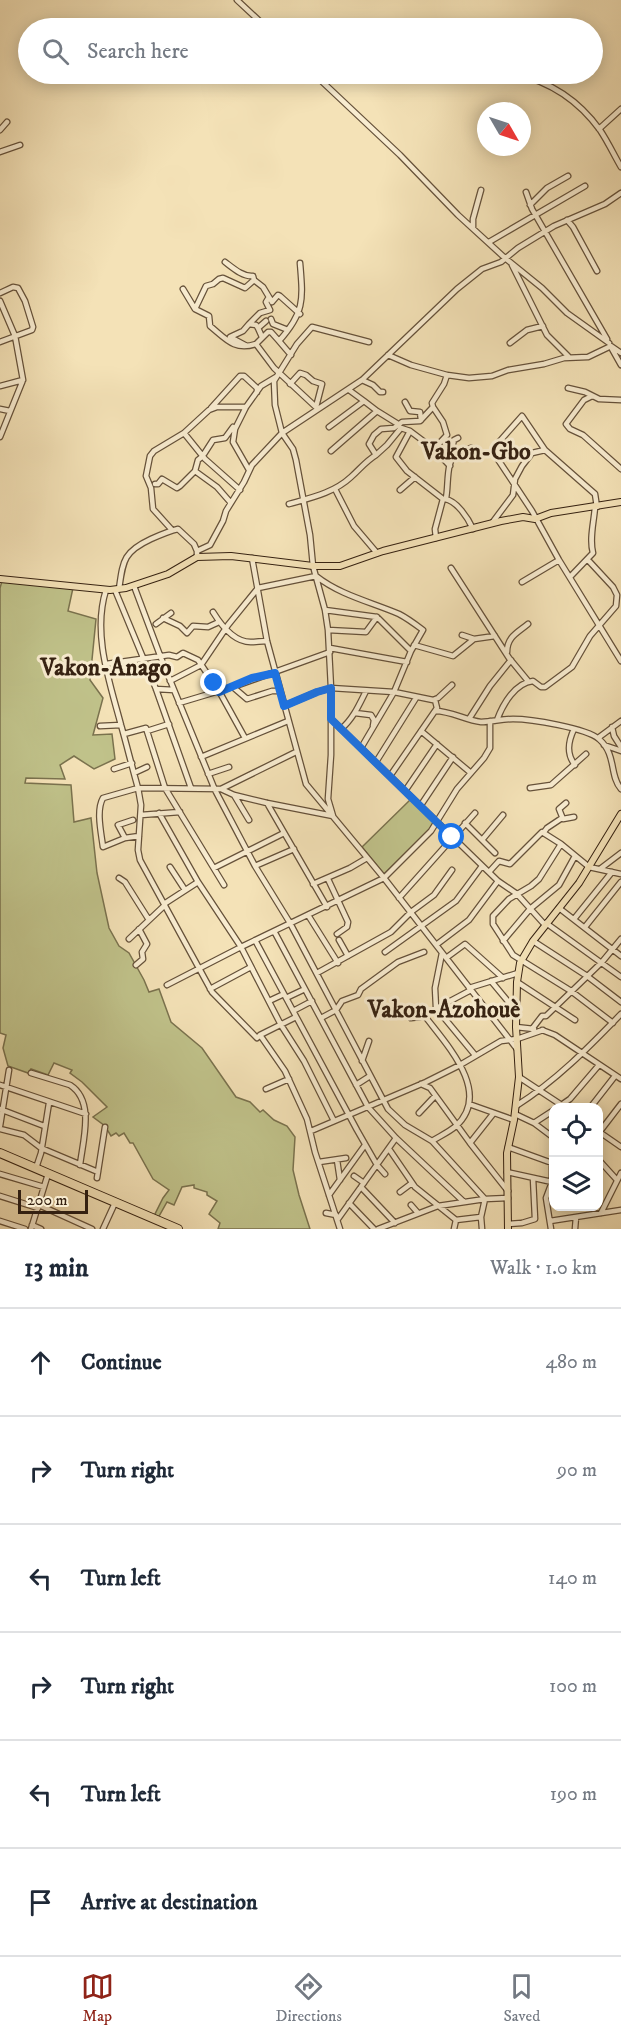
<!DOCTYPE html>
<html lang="en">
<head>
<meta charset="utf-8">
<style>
	:root { --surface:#fff; --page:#f2f2f3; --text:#1f2937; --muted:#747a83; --line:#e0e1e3; --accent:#8f2418 }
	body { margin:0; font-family:"IM FELL DW Pica",serif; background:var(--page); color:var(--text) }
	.controls { position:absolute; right:18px; bottom:18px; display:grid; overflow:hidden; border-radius:12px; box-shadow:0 3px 15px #0003 }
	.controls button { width:54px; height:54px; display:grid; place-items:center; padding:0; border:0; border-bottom:2px solid var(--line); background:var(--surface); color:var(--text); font:30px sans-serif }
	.compass { position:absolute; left:477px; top:102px; width:54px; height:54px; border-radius:50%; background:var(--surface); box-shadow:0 3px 15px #0003; rotate:129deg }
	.scale { position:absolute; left:18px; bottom:15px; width:70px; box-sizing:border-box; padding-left:6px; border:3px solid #352111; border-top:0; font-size:16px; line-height:21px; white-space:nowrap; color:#352111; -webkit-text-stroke:4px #f8ecd0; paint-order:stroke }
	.stop { position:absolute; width:18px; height:18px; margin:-14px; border:4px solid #1a73e8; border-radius:50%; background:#fff }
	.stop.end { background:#1a73e8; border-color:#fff; box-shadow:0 2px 6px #0008 }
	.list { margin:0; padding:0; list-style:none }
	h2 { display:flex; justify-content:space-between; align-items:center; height:78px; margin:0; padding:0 24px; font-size:26px }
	h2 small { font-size:20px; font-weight:400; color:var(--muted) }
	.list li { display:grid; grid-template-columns:39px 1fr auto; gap:18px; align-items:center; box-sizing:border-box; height:108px; padding:0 24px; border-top:2px solid var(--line) }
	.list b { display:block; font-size:22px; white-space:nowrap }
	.list em { font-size:20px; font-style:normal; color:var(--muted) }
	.icon { flex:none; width:33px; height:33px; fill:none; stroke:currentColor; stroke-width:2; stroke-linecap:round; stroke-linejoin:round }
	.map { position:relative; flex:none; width:621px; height:1229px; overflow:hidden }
	.search { position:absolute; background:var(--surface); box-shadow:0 3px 15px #0003; left:18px; right:18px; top:18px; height:66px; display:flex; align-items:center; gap:15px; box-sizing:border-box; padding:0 21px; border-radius:33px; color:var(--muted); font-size:22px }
	.sheet { height:726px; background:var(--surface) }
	nav { display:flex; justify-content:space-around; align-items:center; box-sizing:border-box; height:84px; border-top:2px solid var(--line); background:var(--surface); font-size:16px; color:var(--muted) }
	nav a { display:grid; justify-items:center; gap:3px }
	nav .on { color:var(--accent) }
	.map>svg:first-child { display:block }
	.green { fill:#c0c28a; stroke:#7a724e; stroke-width:1.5 }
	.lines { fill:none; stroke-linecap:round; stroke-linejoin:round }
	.minor-casing { stroke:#65513a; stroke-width:7 }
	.major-casing { stroke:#352111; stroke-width:8 }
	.highway-casing { stroke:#352111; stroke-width:10 }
	.minor { stroke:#f8ecd0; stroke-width:4.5 }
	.major { stroke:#f4e2b7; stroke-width:6 }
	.highway { stroke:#f4e2b7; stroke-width:8 }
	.route { stroke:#1a73e8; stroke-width:8 }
	.labels { text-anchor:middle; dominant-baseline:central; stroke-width:6; stroke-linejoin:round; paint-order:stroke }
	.quarter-label { font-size:24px; font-weight:bold; fill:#352111; stroke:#f8ecd0 }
</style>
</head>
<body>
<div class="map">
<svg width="621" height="1229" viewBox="0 0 621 1229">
	<rect width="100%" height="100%" fill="#f4e2b7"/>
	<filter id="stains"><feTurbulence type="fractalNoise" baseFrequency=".00333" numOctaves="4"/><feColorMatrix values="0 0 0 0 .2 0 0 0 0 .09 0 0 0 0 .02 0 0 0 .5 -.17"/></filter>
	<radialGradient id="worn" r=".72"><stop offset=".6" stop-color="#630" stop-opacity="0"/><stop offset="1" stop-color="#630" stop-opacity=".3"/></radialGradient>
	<path class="green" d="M 2,581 L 73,588 L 68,611 L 96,619 L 90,680 L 103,698 L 93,735 L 112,734 L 115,759 L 94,769 L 74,756 L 60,765 L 65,779 L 26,778 L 25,783 L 71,785 L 74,822 L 91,818 L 97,873 L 109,928 L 119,946 L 129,953 L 144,980 L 149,992 L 159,989 L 171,1022 L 202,1048 L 236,1097 L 250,1102 L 260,1112 L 263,1110 L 274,1120 L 287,1126 L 295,1137 L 293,1170 L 299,1195 L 310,1229 L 218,1229 L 220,1223 L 209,1214 L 217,1201 L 207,1195 L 207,1192 L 194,1188 L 194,1185 L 182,1187 L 174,1205 L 167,1202 L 158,1218 L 154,1216 L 163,1198 L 169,1190 L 153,1179 L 133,1143 L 130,1143 L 124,1133 L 119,1136 L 116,1133 L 111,1136 L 105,1126 L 93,1117 L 107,1107 L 82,1082 L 70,1073 L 72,1070 L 54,1063 L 48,1075 L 31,1069 L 28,1073 L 8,1066 L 3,1048 L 6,1035 L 0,1033 L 0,588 Z
		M 411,799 L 434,821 L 429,830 L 384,874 L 362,847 Z"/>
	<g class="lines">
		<g class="minor-casing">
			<path id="minor" d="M 237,0 L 267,28
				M 314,74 L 400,155 L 458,215 L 505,258 L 542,288 L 567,313 L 609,343
				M 516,74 C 551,82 579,101 600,130 C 608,142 614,155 621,167
				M 599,129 L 621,109
				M 0,130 L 7,122
				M 0,152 L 20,145
				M 526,192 L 532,209 L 607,339
				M 530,205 L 547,188 L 568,176
				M 567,220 L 573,227 L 597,271
				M 473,228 L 473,219 L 481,190
				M 489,242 L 585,186
				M 225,262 C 233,268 243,277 253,276 L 254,280 L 263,287 L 272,302 L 278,295 L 280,296 L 300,314
				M 512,265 L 547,335 L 568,356
				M 183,289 L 195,309 L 209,316 L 210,326 C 226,339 234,351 256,344 L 274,368 L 318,409
				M 0,293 L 13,287 L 18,288 L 25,301 L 33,327 L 32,330 L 0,342
				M 0,301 L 15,336 L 23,380 L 0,437
				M 195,309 L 206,286 L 213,284 L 219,279 L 223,278 L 245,288 L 254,280
				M 271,319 L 273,324 L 288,330
				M 249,324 L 260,313 L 270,310 L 266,302 L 269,297
				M 262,337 L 258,328 L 266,321
				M 510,343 L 527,330 L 543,326
				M 256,344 L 268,332 L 271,332 L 279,341
				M 245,345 L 230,337 L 243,331 L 249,324 L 256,325 L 258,328
				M 612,349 L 621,365
				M 291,355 L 279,341 C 305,312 303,299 300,263
				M 388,355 L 411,365 L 447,375
				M 362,380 L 373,385 L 380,392 L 383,392
				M 290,384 L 300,373 L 306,375 L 313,381 L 322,384 L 316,407
				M 0,386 L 23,380
				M 568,388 L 585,392 L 599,399 L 621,400
				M 592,396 L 584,400 L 566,424 L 570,429 L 583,435 L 621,469
				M 364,401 L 377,411
				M 405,402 L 410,411 L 420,412 L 421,420
				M 433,407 L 443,422 L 447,435 L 434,449 L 450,466
				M 211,408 L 240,376 L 244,376 L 257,388 L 257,392
				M 0,409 L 10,411
				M 329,427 L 364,401 L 349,390
				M 410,431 L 434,449
				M 184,433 L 205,459 L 240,490
				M 499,442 L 522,416 L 545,450 L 595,494 L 597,507
				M 331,451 L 377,411 L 398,424
				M 455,453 L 452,448 L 454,440 L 458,438
				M 204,454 L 213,440 L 225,438 L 233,427
				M 376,455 L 387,445 L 401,428 L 410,431 L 396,457 L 407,471 L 443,499 L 435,529 L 436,538
				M 495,455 L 532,511 L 559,560 L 621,661
				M 249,470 L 233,442 L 235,429 L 246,407 L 261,386 L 276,377
				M 195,471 L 217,487 L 231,503
				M 155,484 L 158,484 L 162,479 L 177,488 L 180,486 L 195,471 L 198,460 L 203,456
				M 335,489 L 354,526 L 377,553
				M 400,490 L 415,477
				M 446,498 C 449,484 445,461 458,451 L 465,451 L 471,448
				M 445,499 C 457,501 468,518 473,529
				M 289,504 C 310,498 334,493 351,477 C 360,469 366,461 376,455 L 369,444 L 374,435 L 381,429 L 394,428 L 402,422 L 420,421 L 433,407 L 432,403 L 444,384 L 447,375 L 469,378 L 492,376 L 508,370 L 544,364 L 564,358 L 588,357 L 611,346 L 621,353
				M 492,523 L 513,495 L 515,479 L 522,466 L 532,453 L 545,450
				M 172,530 L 153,509 L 151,488 L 146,476 L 150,456 L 154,451 L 184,433 L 209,410 L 217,407 L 246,407
				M 197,557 L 197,551 L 210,545 L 223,521 L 226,511 L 244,482 L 252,465 L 282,433 L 362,380 L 457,289 L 482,269 L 501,262 L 518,248 L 554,226 L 605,204 L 621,193
				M 252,558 L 267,641 L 306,784 L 384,878 L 517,1049
				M 451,568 L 509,658 L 528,681
				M 570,577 L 593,553 C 589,539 594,522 595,507
				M 522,582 L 559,560
				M 134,586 L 161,658 L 215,790 L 255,866 L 290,923 L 388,1109 L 405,1125 L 432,1141 L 485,1199 L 481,1217 L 482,1229
				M 119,589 C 123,561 123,552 151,539 C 160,535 169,531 178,529 L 194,544 L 197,551
				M 106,590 C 92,634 110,683 121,725 C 127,746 132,767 138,788 L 141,805 L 138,850 L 140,860 L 212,992 L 257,1038 L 260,1035 L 285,1071 L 307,1119 L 315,1152 L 340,1229
				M 115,590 L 156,689 L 191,788
				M 325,610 L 377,617 L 411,651
				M 213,612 C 221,625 234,643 252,642 C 257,642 261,641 267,641
				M 163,618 L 180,626 L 187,633 L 193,626 L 208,627 L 219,622
				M 156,624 L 171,613
				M 328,630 L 366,632 L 377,617
				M 462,635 L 474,639
				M 414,645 L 453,656 L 474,639 L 495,636
				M 330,648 L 407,662
				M 507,652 C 507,637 517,633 528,624
				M 106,664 L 169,655 L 177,657 L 183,653 L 198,660 L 219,691 L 233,687 L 247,699 L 272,691 L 277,691
				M 170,681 L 201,665 L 228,625 L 258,588 L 316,576 C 340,595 371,602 399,614 C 407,618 415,624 423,630 L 411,651 L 394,692 L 361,748
				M 233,687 L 330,652
				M 156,689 L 174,690
				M 179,703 L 219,691 L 245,738
				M 284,706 L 317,692 L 331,688 L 394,692 L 433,700 L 438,698 L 452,685
				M 435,711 C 451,711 465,720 481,722 C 491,722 502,719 513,719 C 531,719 586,728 599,739 C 617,755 609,775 621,789
				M 355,713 L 371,715 L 374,720 L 373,726
				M 331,719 L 498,881 L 517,894 L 545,925
				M 469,719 L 490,686 L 511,660
				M 497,720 C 503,704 515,683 533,681 L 541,687 L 545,687 L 572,667 L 590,636 L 616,606 L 617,595 L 613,587 L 588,560
				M 100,726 L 121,725
				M 612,727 L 614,736 L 621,747
				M 341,729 C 353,719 359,705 366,691
				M 574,729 C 568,742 566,754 575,765
				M 147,731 L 169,724
				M 421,731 L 471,773
				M 124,734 L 146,728 L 165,788 L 224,885
				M 598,738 L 621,721
				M 604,745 L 621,751
				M 201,757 L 288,721
				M 376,762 L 416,698
				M 114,769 L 132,763
				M 134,773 L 147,767
				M 208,774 L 229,767
				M 390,776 L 437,708 L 435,700
				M 530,788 L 551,785 L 586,754
				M 221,789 L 296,752
				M 405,791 L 437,744
				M 234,795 L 249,820
				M 267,803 L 327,907
				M 566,803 L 559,809 L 563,819 L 574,817
				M 421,805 L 453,757
				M 159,813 L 198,882 L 241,947 L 281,1025 L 304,1061 L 334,1121
				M 141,815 L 180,812
				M 465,823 L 495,853
				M 544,832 L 547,828 L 562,818
				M 139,836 L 125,838 L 103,847 C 101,832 96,810 103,798 L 138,788 L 221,789 L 234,795 L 267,803 L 333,816 L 328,799 L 331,755 L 331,688 L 328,630 L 325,610 L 313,566 L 310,535 L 296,460 L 293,449 L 282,433 L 275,405 L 274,381 L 297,344 L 312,327 L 369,342
				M 125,838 L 118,825 L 133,820
				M 482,840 L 503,815
				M 561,844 L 539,879 L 531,886 L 509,899 L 493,916 L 493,924 L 513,955 L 571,991 L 613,1023
				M 255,866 L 294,849
				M 170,867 L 185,890
				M 214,868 L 284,833
				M 600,869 L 621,853
				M 489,872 L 499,861 L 510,864 L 542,832 L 561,844 L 589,867 L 621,874
				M 119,878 L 125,882 L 149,920
				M 328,879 L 348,922 L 347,927 L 337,934
				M 313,884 L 350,868 L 367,858
				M 399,898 L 475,813
				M 164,904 L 198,882
				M 559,908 L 621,956
				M 308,915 L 338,963
				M 574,919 L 612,872
				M 546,923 L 621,977
				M 585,927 L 621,882
				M 274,931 L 368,1107 L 396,1138 L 464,1202
				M 129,939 L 165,905
				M 255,940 L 357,1130 L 377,1165 L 385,1174
				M 339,940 L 348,956
				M 503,941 L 530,909 L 559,885 L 575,856
				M 533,941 L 587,976 L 621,1002
				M 436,945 L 469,920 L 498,881
				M 385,952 L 456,901 L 482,866
				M 442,953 L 435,988 L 436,1008 L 475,1055
				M 446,958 L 465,944 L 503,978
				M 136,965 L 143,959 L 142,952 L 147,944 L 139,929
				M 317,973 L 391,932 L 411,912 L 434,895 L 452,870
				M 491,981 L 516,1011
				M 517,982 L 575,1020
				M 167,985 L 241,947 L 384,878 L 431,831 L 457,789 L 484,758 L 490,748 L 490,721
				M 469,988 L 518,973
				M 210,989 L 251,967
				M 286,998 L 305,989
				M 269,1001 L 284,994
				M 293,1011 L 312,1001
				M 424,1015 C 445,1043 493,1092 456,1126 C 449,1132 440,1136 432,1141
				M 321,1018 L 336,1010 L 342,1001 L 358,995 L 361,989 L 398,962 L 424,952
				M 411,1018 L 420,1017 L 471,990
				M 516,1027 L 534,1029
				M 532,1029 L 542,1016 L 546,1016 L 602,962 L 621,939
				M 542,1030 L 555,1035 L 621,1079
				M 260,1035 L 296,1017
				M 362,1061 L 369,1041
				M 31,1073 L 70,1085 C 95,1101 83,1140 80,1165
				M 519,1077 L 566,1108
				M 421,1084 L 430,1088 L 470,1143 L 508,1191
				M 0,1085 L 86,1114
				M 356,1085 L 370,1076
				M 266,1089 L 289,1079
				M 469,1104 L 514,1120
				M 516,1106 C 556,1081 588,1048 621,1014
				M 557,1108 L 570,1099 L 599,1065
				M 590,1108 L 615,1076
				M 0,1109 L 44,1126
				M 419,1113 L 435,1096
				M 515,1114 L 534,1123 L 554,1138
				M 534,1123 L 554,1110
				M 0,1126 L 9,1070
				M 0,1129 L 24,1135 L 41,1148 L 98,1172
				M 311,1131 L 426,1082 L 460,1065 L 501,1041 L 517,1039 L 543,1030
				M 598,1131 L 621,1147
				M 598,1134 L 621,1104
				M 470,1143 L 493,1114
				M 508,1147 L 552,1163
				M 389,1149 L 415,1187 L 456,1220 L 481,1217
				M 598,1159 L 617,1180
				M 337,1160 L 340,1180
				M 319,1162 L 346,1158
				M 36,1168 L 41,1153 L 49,1103
				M 507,1172 L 552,1182
				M 0,1174 L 44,1187
				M 354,1176 L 364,1183
				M 97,1178 L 105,1127
				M 361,1187 L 395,1223
				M 400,1192 L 412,1183
				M 329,1195 L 365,1145
				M 0,1196 L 38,1208
				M 349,1203 L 374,1229
				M 39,1205 L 92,1229
				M 411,1205 L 418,1213
				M 326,1213 L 336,1215
				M 601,1213 L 621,1173
				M 338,1219 L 396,1138
				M 0,1221 L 25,1229
				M 550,1221 L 621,1210
				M 508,1224 L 522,1223 L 535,1219 L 533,1178
				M 32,1225 L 41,1229
				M 31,1229 L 48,1174
				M 103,1229 L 114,1205
				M 378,1229 L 438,1206 L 485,1199 L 508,1198
				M 454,1229 L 456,1220
				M 551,1229 L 546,1198 L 552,1182 L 552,1163 L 554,1158
				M 575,1229 L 576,1217"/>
		</g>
		<g class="major-casing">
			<path id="major" d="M 0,579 L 110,590 L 126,588 L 168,574 L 197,557 L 231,556 L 313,566 L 340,566 L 383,551 L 501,521 L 523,517 L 535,519 L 551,513 L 621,502
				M 508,1229 L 507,1153 L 514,1120 L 519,1077 L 516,1027 L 517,982 L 520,963 L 533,941 L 579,883 L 621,814"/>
		</g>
		<g class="highway-casing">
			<path id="highway" d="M 0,1153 L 178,1229"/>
		</g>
		<use href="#minor" class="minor"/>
		<use href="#major" class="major"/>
		<use href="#highway" class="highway"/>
	</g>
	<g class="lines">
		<path class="route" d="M 214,683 L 219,692 L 252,678 L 275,673 L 284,706 L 317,692 L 331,688 L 331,719 L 452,837"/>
	</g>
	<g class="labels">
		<g class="quarter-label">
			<text x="476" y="452">Vakon-Gbo</text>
			<text x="106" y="668">Vakon-Anago</text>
			<text x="444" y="1010">Vakon-Azohouè</text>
		</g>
	</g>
	<rect width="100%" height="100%" filter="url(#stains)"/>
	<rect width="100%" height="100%" fill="url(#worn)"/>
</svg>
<div class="controls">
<button><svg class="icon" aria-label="locate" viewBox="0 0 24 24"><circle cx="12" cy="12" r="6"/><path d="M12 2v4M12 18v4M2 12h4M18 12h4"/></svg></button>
<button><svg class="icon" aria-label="layers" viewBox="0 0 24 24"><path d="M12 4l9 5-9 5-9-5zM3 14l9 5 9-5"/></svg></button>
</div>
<svg class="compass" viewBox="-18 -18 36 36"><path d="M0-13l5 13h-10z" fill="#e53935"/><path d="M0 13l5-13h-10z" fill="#747a83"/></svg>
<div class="scale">200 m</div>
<div class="stop" style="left:452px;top:837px"></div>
<div class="stop end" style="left:214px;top:683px"></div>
<div class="search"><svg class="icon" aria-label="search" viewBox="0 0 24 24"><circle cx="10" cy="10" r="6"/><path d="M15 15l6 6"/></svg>Search here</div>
</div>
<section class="sheet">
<h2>13 min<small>Walk · 1.0 km</small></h2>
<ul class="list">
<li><svg class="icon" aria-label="ahead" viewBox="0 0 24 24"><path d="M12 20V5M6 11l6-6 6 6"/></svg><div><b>Continue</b></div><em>480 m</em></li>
<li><svg class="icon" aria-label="right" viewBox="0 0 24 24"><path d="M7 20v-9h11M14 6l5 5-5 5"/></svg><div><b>Turn right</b></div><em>90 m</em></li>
<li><svg class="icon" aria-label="left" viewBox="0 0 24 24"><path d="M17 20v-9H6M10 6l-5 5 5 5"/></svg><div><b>Turn left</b></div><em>140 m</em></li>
<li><svg class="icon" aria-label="right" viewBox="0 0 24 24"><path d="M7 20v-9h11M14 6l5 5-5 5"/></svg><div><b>Turn right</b></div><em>100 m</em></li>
<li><svg class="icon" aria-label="left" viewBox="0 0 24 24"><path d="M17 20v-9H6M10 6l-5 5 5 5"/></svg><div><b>Turn left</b></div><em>190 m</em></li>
<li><svg class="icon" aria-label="arrive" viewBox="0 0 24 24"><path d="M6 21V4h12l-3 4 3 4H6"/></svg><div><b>Arrive at destination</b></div></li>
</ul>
</section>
<nav>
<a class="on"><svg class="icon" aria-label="map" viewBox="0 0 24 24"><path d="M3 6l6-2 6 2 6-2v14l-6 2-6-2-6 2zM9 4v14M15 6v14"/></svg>Map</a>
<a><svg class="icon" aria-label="directions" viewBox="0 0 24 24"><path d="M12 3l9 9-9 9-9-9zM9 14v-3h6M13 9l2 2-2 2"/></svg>Directions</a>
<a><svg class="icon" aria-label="saved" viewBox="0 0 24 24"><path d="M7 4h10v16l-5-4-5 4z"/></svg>Saved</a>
</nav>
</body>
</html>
